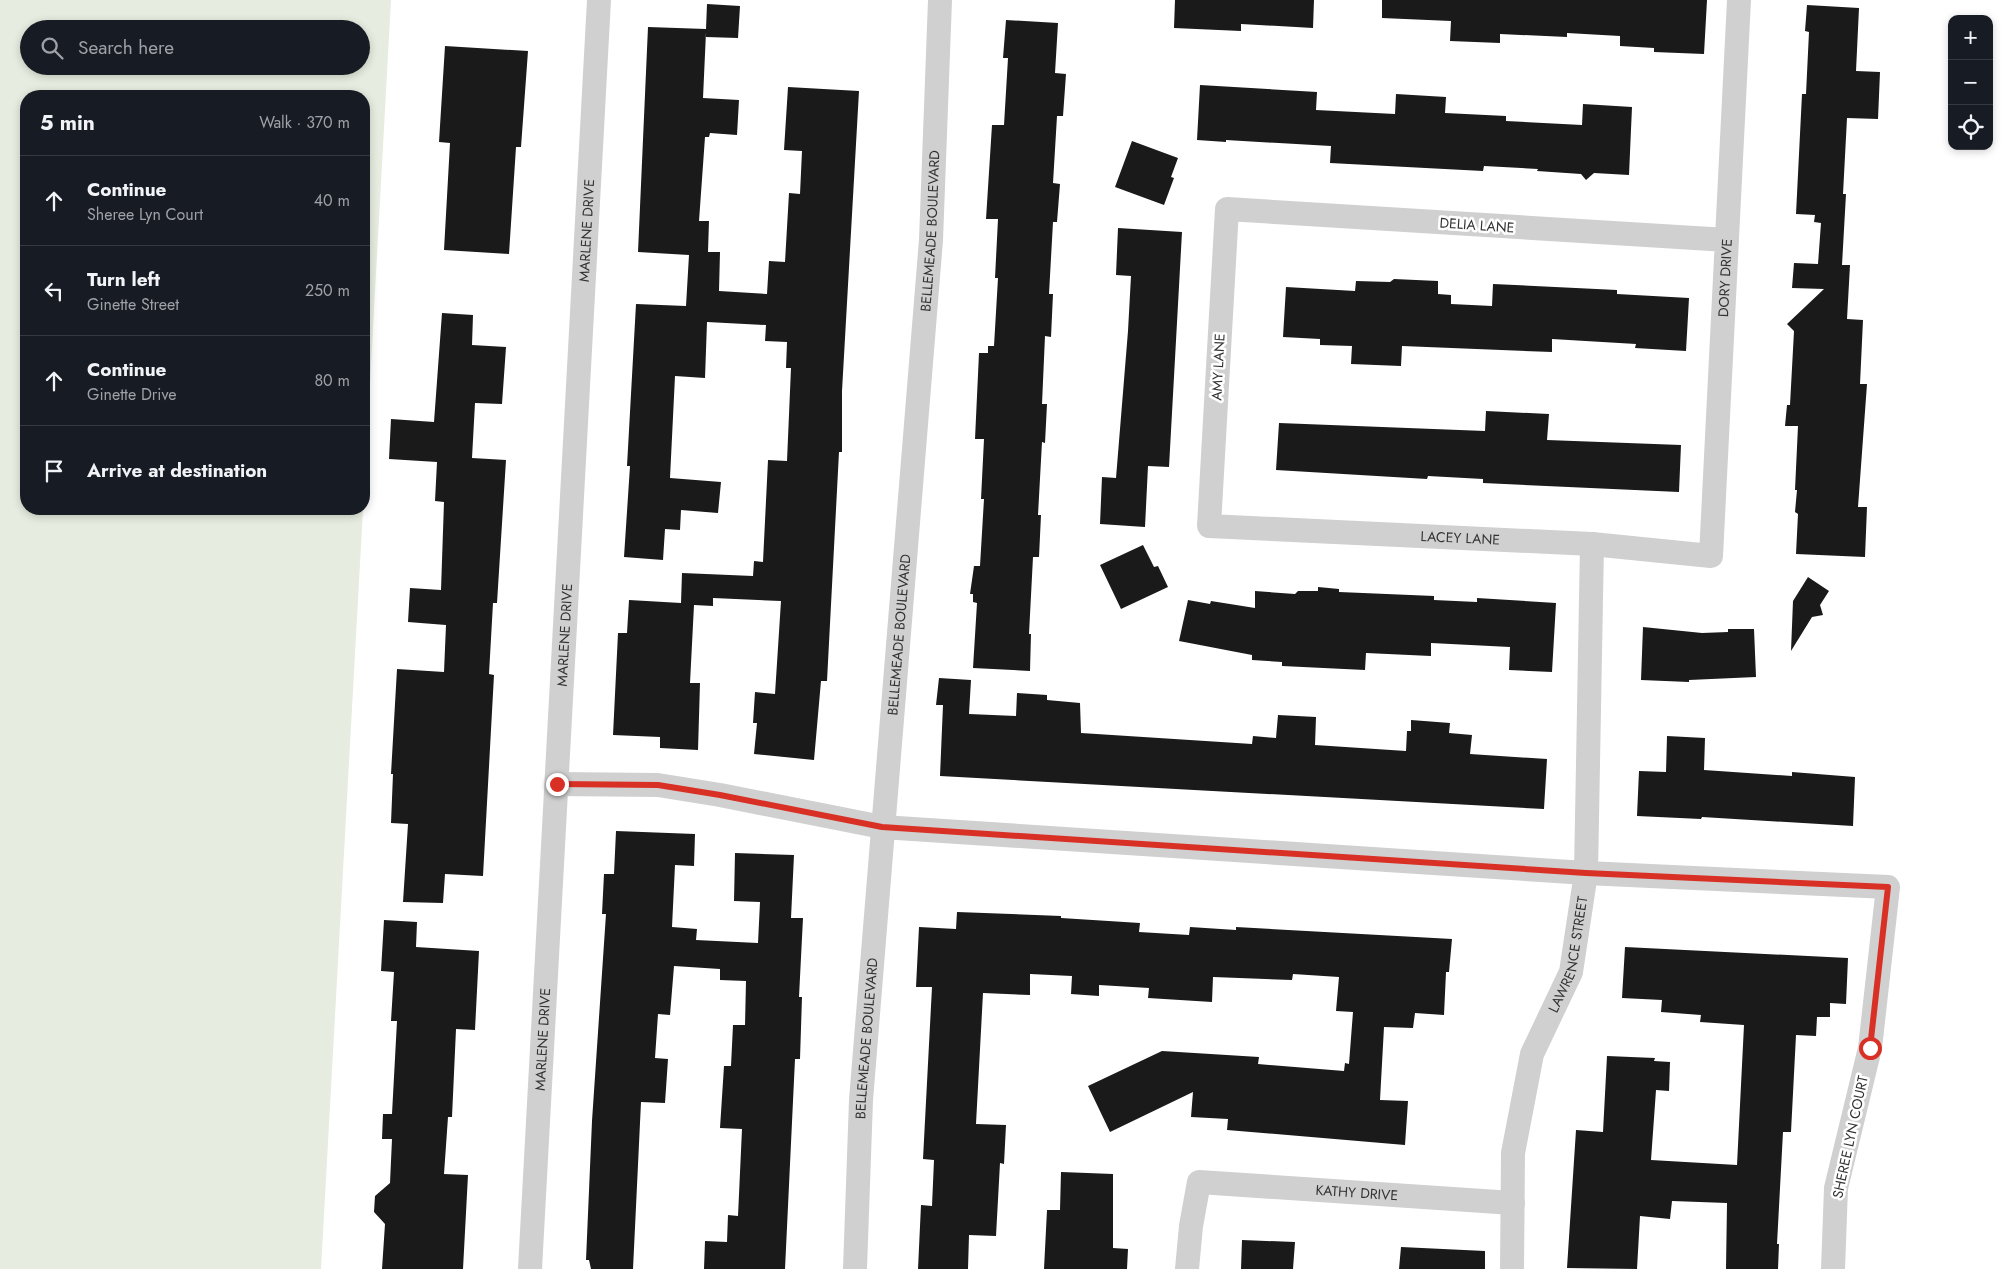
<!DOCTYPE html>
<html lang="en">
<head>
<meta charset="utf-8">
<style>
	:root { --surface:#171b24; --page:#20242c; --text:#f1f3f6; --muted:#9ea1a6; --line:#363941 }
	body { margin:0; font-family:Jost,sans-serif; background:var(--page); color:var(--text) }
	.controls { position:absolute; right:15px; top:15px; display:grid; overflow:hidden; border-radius:10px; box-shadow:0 2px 8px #0003 }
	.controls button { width:45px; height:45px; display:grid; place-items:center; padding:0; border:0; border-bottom:1px solid var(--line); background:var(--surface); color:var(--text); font:25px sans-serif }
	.stop { position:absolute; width:15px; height:15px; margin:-11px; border:4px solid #d93025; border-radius:50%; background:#fff }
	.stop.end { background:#d93025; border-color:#fff; box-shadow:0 1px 5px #0008 }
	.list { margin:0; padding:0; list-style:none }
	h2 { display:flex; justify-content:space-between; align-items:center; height:65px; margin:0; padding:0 20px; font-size:21px }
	h2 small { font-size:16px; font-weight:400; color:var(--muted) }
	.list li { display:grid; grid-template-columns:32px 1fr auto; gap:15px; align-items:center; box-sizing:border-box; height:90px; padding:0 20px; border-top:1px solid var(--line) }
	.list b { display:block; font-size:19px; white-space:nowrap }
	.list p { margin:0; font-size:16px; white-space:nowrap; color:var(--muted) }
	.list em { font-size:16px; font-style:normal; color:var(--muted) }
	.icon { flex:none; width:28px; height:28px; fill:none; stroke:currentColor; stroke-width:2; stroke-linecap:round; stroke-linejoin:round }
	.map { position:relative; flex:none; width:2008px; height:1269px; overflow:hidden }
	.search { position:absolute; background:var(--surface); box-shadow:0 2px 8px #0003; left:20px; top:20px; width:350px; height:55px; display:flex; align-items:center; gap:12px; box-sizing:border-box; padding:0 18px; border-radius:28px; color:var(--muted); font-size:19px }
	.panel { position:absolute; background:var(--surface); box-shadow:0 2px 8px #0003; left:20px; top:90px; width:350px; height:425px; border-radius:20px }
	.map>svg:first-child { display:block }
	.green { fill:#e6ecdf; fill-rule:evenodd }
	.building { fill:#1a1a1a }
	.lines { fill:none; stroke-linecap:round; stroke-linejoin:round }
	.street { stroke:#d0d0d0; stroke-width:24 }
	.route { stroke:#d93025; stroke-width:6 }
	.labels { text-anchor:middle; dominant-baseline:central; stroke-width:5; stroke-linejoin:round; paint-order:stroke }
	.street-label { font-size:14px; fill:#333; stroke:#fff }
</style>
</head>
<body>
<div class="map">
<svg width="2008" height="1269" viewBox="0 0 2008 1269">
	<rect width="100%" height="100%" fill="#fff"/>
	<path class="green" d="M 0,0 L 391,0 L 364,493 L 364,96 L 26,96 L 26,509 L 363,509 L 321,1269 L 0,1269 ZM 29,29 L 361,29 L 361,66 L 29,66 Z"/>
	<path class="building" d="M 1175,0 L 1314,0 L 1313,28 L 1241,24 L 1241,31 L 1174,28 Z
		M 1382,0 L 1707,0 L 1704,54 L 1654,52 L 1654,48 L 1620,46 L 1620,36 L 1567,33 L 1567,37 L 1500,34 L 1500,43 L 1450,41 L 1451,21 L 1382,18 Z
		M 707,4 L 740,6 L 738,38 L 706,37 L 706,32 L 703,98 L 739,100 L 737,135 L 710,133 L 709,137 L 705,137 L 699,221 L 709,221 L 708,252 L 720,252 L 719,291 L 767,294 L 769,261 L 785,262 L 789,193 L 800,194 L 802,151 L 784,150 L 788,87 L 859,91 L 842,391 L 842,452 L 839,452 L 827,681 L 821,681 L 814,760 L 754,754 L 757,723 L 753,723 L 755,692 L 775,694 L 781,601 L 713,598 L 713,606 L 694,605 L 690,683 L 700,683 L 698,750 L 660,748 L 660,737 L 613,735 L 618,633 L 627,633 L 629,600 L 681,603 L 682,573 L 753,576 L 754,561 L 763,562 L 768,460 L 787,461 L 791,368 L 786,368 L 787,342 L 765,341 L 766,325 L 707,322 L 705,378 L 675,376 L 670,478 L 721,482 L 718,513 L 681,510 L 680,530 L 665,529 L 663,560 L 624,557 L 630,466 L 627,466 L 636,304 L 686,306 L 689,255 L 638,252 L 648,27 L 706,29 Z
		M 1807,5 L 1859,8 L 1856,71 L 1880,72 L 1878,119 L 1847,118 L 1843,194 L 1846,194 L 1842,265 L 1850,265 L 1847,319 L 1863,320 L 1860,384 L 1867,384 L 1858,507 L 1867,507 L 1865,557 L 1796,554 L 1798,514 L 1795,512 L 1797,490 L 1795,490 L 1798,426 L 1785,426 L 1787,405 L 1790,405 L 1794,331 L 1787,324 L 1824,289 L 1792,288 L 1794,263 L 1818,264 L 1821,223 L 1814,222 L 1815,215 L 1796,214 L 1802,94 L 1806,94 L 1809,32 L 1805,31 Z
		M 1006,20 L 1058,23 L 1055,73 L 1066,74 L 1063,116 L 1057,116 L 1053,183 L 1060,184 L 1057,222 L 1053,222 L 1049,294 L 1053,294 L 1051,337 L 1045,336 L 1042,404 L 1047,404 L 1045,443 L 1042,442 L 1038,515 L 1041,515 L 1039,557 L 1033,557 L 1029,634 L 1031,634 L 1030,671 L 973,668 L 977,603 L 973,602 L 973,594 L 970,594 L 974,566 L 980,566 L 984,499 L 981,499 L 984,439 L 975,439 L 979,353 L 988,353 L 988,346 L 994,346 L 998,278 L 995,278 L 998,219 L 986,219 L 992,125 L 1004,125 L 1008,58 L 1003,58 Z
		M 445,46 L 528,51 L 521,147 L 516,147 L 509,254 L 444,250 L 450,143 L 439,142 Z
		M 1200,85 L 1317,92 L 1316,110 L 1395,114 L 1396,94 L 1446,97 L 1445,113 L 1506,116 L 1506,121 L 1582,125 L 1583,104 L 1632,107 L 1629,175 L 1594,173 L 1586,180 L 1581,174 L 1537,171 L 1538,169 L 1484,166 L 1483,171 L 1330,163 L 1331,146 L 1226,140 L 1226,142 L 1197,140 Z
		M 1132,141 L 1178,158 L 1171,177 L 1174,178 L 1164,205 L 1115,187 Z
		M 1118,228 L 1182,232 L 1169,467 L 1148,466 L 1145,527 L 1100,524 L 1102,477 L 1116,478 L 1128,331 L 1131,276 L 1116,275 Z
		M 1394,279 L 1438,281 L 1438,294 L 1451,295 L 1451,304 L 1492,306 L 1493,284 L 1617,290 L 1617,294 L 1689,298 L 1686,351 L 1635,348 L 1636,344 L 1552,339 L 1552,352 L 1402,346 L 1401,366 L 1351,364 L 1352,346 L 1320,345 L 1320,339 L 1283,337 L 1286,287 L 1355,291 L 1356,281 L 1390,282 Z
		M 442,313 L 473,315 L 472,345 L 506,347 L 502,404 L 475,403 L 472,458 L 506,460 L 497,603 L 493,603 L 489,674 L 494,675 L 483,876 L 445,874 L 443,903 L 403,902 L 408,824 L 391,823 L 393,774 L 391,774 L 397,669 L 444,672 L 446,625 L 408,622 L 410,588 L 441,590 L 444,502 L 435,501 L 437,462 L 389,459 L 391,419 L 434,422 Z
		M 1486,411 L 1549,414 L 1547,440 L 1681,445 L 1679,492 L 1483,483 L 1483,479 L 1428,476 L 1427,479 L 1276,470 L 1279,423 L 1485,431 Z
		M 1143,545 L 1154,567 L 1158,566 L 1168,587 L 1121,609 L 1100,565 Z
		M 1808,577 L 1829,591 L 1820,605 L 1823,615 L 1812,617 L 1791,651 L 1793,601 Z
		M 1318,587 L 1339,589 L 1339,592 L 1434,596 L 1434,600 L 1477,602 L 1477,598 L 1556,603 L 1552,672 L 1509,670 L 1510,647 L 1431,643 L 1431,656 L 1366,653 L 1365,670 L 1282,666 L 1282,662 L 1252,660 L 1252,655 L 1179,641 L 1188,600 L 1210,604 L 1211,601 L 1255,608 L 1255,591 L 1295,594 L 1298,591 L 1318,591 Z
		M 1643,627 L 1702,633 L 1728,632 L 1728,629 L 1754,629 L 1756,677 L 1689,680 L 1689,682 L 1641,680 Z
		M 939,678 L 971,680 L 969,714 L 1016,716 L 1017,693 L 1047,695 L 1047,700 L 1080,703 L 1081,733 L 1252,744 L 1253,736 L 1276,738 L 1278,715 L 1316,717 L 1315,745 L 1406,751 L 1407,731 L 1411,731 L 1411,720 L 1450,723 L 1449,733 L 1472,735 L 1470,754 L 1547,759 L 1544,809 L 940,776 L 943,705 L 936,705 Z
		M 1667,736 L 1705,738 L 1704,770 L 1792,776 L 1792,772 L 1855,777 L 1853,826 L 1702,817 L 1701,819 L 1637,816 L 1639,771 L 1666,772 Z
		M 616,831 L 695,834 L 694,866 L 675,865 L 672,927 L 697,929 L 696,940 L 758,943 L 760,902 L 734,901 L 735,853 L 794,855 L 791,918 L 803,918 L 799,997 L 802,997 L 800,1059 L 795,1059 L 785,1269 L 704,1269 L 705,1241 L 727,1242 L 728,1215 L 738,1216 L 742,1129 L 720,1128 L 724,1066 L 731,1066 L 733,1025 L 745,1025 L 746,981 L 720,980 L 720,969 L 674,966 L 670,1015 L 658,1014 L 655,1058 L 668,1059 L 665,1103 L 641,1102 L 633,1269 L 591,1269 L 589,1260 L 586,1260 L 592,1121 L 606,914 L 602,914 L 604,874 L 614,874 Z
		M 957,912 L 1061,916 L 1061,918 L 1140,923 L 1139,932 L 1189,935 L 1190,927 L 1236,930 L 1236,927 L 1452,939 L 1449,972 L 1446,972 L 1444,1015 L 1415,1013 L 1413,1028 L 1384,1027 L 1380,1100 L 1408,1101 L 1405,1145 L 1227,1130 L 1228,1119 L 1191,1117 L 1193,1092 L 1110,1132 L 1088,1086 L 1162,1051 L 1259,1057 L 1258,1064 L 1344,1071 L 1345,1063 L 1349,1064 L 1353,1012 L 1336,1011 L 1339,977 L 1293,974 L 1292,980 L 1213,977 L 1212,1002 L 1148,998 L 1149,988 L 1099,985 L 1099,996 L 1071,994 L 1072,976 L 1030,974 L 1030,995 L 983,993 L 976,1124 L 1006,1125 L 1004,1164 L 1000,1163 L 996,1236 L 969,1235 L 968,1269 L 918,1269 L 921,1205 L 932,1206 L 934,1160 L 923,1159 L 932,987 L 916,987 L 919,927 L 956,929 Z
		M 384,920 L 417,922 L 416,947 L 479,951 L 475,1030 L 456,1029 L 452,1117 L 448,1117 L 444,1174 L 468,1175 L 463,1269 L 382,1269 L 385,1224 L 374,1212 L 375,1196 L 390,1183 L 392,1139 L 382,1139 L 383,1114 L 392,1114 L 397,1021 L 391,1021 L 394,972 L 381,971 Z
		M 1625,947 L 1848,958 L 1846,1004 L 1830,1003 L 1830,1017 L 1817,1017 L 1816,1036 L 1796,1035 L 1791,1132 L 1783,1132 L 1777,1244 L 1779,1244 L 1778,1269 L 1726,1269 L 1727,1203 L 1672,1201 L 1670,1219 L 1640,1216 L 1637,1269 L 1567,1268 L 1576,1130 L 1603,1132 L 1607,1056 L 1655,1058 L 1654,1061 L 1670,1062 L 1669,1091 L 1656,1090 L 1651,1160 L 1737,1165 L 1744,1025 L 1700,1022 L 1701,1015 L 1661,1012 L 1662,1000 L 1622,998 Z
		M 1061,1172 L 1113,1174 L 1113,1248 L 1128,1249 L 1127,1269 L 1044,1269 L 1047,1210 L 1060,1210 Z
		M 1242,1240 L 1295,1242 L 1293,1269 L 1241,1269 Z
		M 1401,1247 L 1485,1251 L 1485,1269 L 1399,1269 Z"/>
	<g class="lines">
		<g class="street">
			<path id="s1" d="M 1727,240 L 1227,209 L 1209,526 L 1592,544 L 1711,556 L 1739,0"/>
			<path d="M 557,784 L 658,785 L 720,795 L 882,827 L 1586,873 L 1888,887 L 1870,1048 L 1836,1188 L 1833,1269"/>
			<path id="s2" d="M 530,1269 L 599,0"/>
			<path id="s3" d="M 855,1269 L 861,1100 L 931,240 L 940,0"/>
			<path id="s4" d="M 1187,1269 L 1191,1226 L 1199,1182 L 1513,1203"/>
			<path id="s5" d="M 1512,1269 L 1513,1153 L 1532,1054 L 1571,972 L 1586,873 L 1592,544"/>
		</g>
	</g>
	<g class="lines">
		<path class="route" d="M 557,784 L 658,785 L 720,795 L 882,827 L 1586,873 L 1888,887 L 1870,1048"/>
	</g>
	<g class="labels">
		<g class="street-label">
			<text transform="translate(1477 225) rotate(4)">DELIA LANE</text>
			<text stroke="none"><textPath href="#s2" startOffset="1040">MARLENE DRIVE</textPath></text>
			<text stroke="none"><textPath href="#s3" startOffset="1041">BELLEMEADE BOULEVARD</textPath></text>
			<text stroke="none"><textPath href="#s1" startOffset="1600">DORY DRIVE</textPath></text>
			<text transform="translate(1218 367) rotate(-87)">AMY LANE</text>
			<text stroke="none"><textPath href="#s1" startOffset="1070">LACEY LANE</textPath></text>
			<text stroke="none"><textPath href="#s2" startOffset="635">MARLENE DRIVE</textPath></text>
			<text stroke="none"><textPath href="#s3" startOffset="636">BELLEMEADE BOULEVARD</textPath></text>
			<text stroke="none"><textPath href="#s5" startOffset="324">LAWRENCE STREET</textPath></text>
			<text stroke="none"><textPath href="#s3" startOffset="231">BELLEMEADE BOULEVARD</textPath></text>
			<text stroke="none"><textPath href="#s2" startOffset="230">MARLENE DRIVE</textPath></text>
			<text transform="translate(1850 1137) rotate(-78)">SHEREE LYN COURT</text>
			<text stroke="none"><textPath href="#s4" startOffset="246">KATHY DRIVE</textPath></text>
		</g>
	</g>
</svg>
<div class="controls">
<button>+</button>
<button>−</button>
<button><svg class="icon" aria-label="locate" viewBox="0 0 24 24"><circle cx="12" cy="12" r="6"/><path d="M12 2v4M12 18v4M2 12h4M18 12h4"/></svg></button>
</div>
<div class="stop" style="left:1870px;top:1048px"></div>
<div class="stop end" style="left:557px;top:784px"></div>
<div class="search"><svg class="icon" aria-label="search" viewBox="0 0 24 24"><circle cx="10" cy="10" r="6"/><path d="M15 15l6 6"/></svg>Search here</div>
<section class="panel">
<h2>5 min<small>Walk · 370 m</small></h2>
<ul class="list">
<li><svg class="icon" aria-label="ahead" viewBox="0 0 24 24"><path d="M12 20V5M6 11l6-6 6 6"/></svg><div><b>Continue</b><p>Sheree Lyn Court</p></div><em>40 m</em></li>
<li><svg class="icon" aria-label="left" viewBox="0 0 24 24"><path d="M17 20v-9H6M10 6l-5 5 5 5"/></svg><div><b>Turn left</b><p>Ginette Street</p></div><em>250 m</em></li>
<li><svg class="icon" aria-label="ahead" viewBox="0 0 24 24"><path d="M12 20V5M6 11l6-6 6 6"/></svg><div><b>Continue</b><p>Ginette Drive</p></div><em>80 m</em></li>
<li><svg class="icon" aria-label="arrive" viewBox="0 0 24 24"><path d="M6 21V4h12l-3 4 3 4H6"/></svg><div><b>Arrive at destination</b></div></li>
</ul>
</section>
</div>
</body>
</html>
